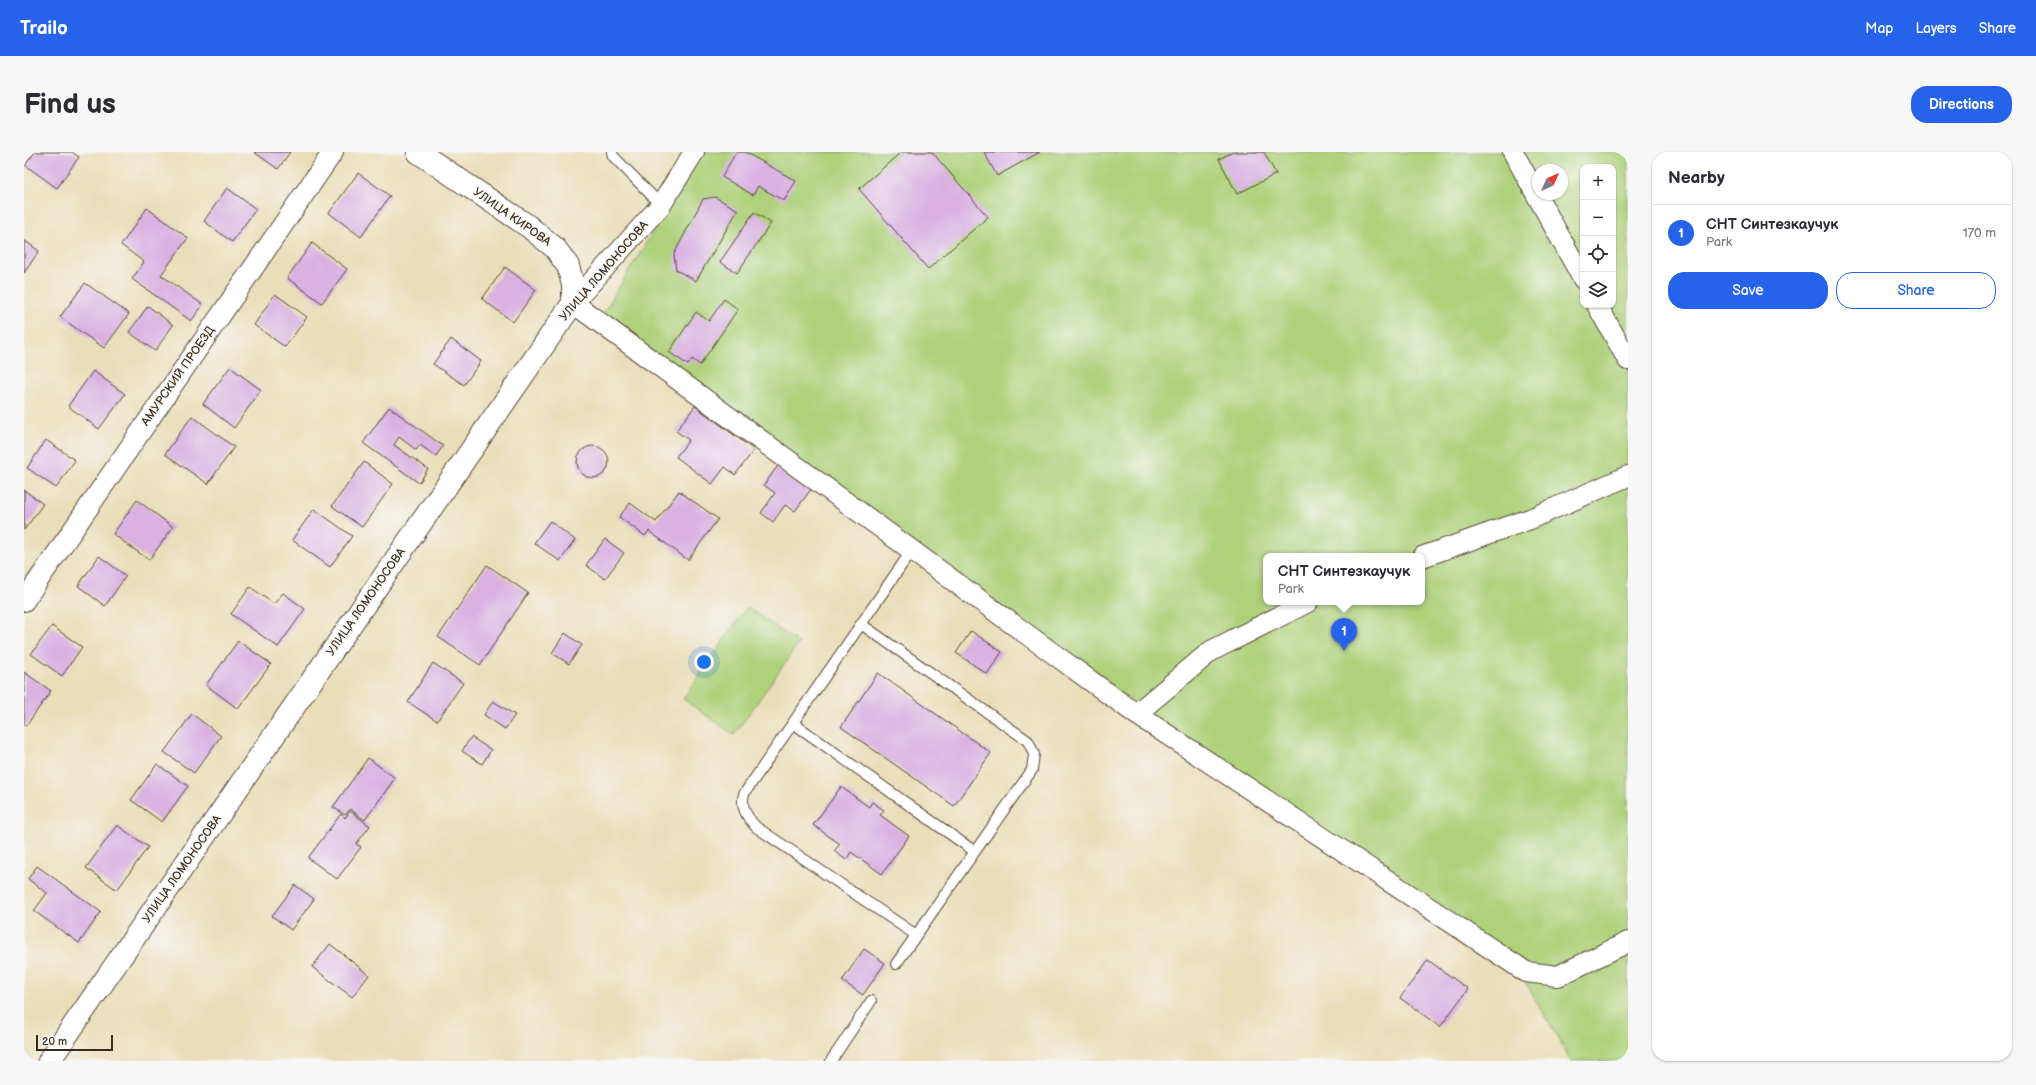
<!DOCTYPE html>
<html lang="en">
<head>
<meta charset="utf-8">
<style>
	:root { --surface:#fff; --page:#f7f7f7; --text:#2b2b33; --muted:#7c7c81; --line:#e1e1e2; --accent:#2563eb }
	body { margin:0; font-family:"Balsamiq Sans",sans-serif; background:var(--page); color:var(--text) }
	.controls { position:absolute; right:12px; top:12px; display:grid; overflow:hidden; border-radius:8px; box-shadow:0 1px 3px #0004 }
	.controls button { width:36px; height:36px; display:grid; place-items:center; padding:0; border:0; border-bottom:1px solid var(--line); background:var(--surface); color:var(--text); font:20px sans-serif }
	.compass { position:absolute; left:1508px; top:12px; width:36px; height:36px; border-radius:50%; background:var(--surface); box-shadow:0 1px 3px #0004; rotate:45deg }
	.scale { position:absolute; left:12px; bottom:10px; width:77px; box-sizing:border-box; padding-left:4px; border:2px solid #3b2a1e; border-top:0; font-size:11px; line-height:14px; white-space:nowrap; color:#3b2a1e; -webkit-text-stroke:3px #f6f6f2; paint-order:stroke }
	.you { position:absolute; left:680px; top:510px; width:14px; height:14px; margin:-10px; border:3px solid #fff; border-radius:50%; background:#1a73e8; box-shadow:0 0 0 6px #1a73e833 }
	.badge { display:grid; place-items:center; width:26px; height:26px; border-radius:50%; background:var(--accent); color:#fff; font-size:13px; font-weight:700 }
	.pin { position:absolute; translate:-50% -33px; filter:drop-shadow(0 1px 2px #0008) }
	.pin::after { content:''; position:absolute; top:21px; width:14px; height:12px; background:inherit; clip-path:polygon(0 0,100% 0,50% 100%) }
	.popup { position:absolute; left:1239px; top:401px; width:162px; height:52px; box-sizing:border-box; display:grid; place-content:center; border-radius:8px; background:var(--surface); filter:drop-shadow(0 1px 3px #0005); font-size:13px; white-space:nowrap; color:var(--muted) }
	.popup b { font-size:15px; color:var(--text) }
	.popup::after { content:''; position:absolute; left:50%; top:100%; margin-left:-8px; border:8px solid transparent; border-top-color:var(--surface) }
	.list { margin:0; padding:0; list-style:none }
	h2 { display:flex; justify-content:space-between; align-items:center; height:52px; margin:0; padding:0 16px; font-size:17px }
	h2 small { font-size:13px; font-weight:400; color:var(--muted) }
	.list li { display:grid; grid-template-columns:26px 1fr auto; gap:12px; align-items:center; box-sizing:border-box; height:56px; padding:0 16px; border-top:1px solid var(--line) }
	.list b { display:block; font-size:15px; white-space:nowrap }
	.list p { margin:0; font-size:13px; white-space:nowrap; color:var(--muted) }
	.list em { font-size:13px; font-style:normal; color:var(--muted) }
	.actions { display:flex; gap:8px; padding:12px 16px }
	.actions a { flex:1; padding:9px 0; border:1px solid var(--accent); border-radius:16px; text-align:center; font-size:14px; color:var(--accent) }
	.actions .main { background:var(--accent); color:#fff }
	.icon { flex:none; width:22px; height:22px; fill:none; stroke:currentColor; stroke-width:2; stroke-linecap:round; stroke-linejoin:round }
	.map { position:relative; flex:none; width:1604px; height:909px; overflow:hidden; border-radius:16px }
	header { display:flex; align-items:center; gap:24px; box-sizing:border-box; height:56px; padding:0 20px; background:var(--accent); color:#fff }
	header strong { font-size:19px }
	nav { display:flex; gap:22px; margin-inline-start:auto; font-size:14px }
	.intro { display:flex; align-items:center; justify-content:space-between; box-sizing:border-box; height:96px; padding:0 24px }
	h1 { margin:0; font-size:28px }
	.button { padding:10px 18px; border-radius:16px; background:var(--accent); color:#fff; font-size:14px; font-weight:700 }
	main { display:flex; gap:24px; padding:0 24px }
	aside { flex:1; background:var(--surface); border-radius:16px; box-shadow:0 1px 3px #0004 }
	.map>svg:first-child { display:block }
	.green { fill:#aed17a; stroke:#747e4c; fill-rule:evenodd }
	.building { fill:#d9b2e2 }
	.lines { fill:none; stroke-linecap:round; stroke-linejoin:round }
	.service-casing { stroke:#554535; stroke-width:12 }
	.minor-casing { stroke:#554535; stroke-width:22 }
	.secondary-casing { stroke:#554535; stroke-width:24 }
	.service { stroke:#fff; stroke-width:10 }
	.minor { stroke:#fff; stroke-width:20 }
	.secondary { stroke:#fff; stroke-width:22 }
	.labels { text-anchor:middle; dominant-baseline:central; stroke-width:3; stroke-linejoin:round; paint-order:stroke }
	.street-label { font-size:12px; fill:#3b2a1e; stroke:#f6f6f2 }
</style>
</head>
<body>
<header>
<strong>Trailo</strong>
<nav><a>Map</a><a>Layers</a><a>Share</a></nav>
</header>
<div class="intro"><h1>Find us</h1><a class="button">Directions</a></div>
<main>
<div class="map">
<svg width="1604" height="909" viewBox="0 0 1604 909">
	<rect width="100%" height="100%" fill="#f6f6f2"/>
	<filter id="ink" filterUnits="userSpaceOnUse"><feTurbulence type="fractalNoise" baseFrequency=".025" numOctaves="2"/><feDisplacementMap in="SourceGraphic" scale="8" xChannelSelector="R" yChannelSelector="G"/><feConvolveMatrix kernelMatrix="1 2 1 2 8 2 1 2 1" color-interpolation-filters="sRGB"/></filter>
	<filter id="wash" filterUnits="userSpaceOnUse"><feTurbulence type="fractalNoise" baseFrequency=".012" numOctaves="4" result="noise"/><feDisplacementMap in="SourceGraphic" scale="16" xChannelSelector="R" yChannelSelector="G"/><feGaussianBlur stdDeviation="0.9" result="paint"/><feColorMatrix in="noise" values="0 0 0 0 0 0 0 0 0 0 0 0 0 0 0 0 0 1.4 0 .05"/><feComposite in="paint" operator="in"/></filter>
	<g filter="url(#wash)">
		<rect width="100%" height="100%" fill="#eadeb9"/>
		<path class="green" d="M 678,0 L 1604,0 L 1604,909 L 1547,909 L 1499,826 L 573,171 ZM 1559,15 L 1589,15 L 1589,153 L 1559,153 ZM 1514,18 L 1538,18 L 1538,42 L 1514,42 ZM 1242,404 L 1398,404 L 1398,450 L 1242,450 Z
			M 723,455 L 775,491 L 710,583 L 659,547 Z"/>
		<g id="blocks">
			<path class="building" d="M 11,0 L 48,0 L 55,5 L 33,36 L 1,13 Z
				M 230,0 L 266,0 L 254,17 Z
				M 712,0 L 721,0 L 772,29 L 760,49 L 734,34 L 729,43 L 698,25 Z
				M 877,0 L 908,0 L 964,65 L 904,117 L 835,37 Z
				M 960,0 L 1016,0 L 973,24 Z
				M 1209,0 L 1240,0 L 1252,22 L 1213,42 L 1195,7 Z
				M 334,21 L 366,44 L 337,85 L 305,61 Z
				M 203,36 L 232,57 L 208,90 L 180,69 Z
				M 691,45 L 714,58 L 672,129 L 652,118 L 650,102 L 679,47 Z
				M 123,56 L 164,86 L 137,123 L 179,153 L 167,169 L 108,127 L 120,110 L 97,93 Z
				M 730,60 L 747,71 L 713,121 L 696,110 Z
				M 0,88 L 15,99 L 0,121 Z
				M 288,91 L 323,117 L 298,151 L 263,126 Z
				M 481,115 L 512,138 L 489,170 L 458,147 Z
				M 61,131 L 105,162 L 80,196 L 36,165 Z
				M 251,142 L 283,165 L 261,195 L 230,173 Z
				M 700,147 L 714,157 L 676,213 L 668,207 L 664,213 L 645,200 L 672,160 L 685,169 Z
				M 124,154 L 149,173 L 131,199 L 105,180 Z
				M 427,187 L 457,209 L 440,233 L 409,212 Z
				M 206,215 L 237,238 L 210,276 L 179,252 Z
				M 69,219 L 101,242 L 75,277 L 44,254 Z
				M 671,254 L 730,298 L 711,323 L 701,315 L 688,332 L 652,305 L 665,288 L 652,279 Z
				M 365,255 L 419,294 L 412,304 L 396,293 L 392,298 L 375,285 L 370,293 L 404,317 L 395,331 L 339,291 Z
				M 168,264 L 210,295 L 184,332 L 141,302 Z
				M 22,288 L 51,308 L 32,336 L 3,316 Z
				M553 310a16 16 0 1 1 32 0a16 16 0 1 1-32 0Z
				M 340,310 L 369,332 L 338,375 L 308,354 Z
				M 755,312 L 788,336 L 771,359 L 761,353 L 749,370 L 737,361 L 751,341 L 740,333 Z
				M 0,338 L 19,352 L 0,378 Z
				M 655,339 L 694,367 L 664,408 L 625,379 L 621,384 L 595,365 L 606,351 L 632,370 Z
				M 113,348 L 149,375 L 125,408 L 89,382 Z
				M 290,357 L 328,384 L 306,415 L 268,388 Z
				M 526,369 L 551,388 L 536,409 L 510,391 Z
				M 581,387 L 600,401 L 581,427 L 562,413 Z
				M 75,404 L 102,424 L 81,454 L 54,434 Z
				M 463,413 L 504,441 L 456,513 L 414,485 Z
				M 226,435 L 250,452 L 259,441 L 281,457 L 254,495 L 207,462 Z
				M 28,474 L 58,495 L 38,524 L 7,502 Z
				M 947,479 L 978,500 L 963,522 L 932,501 Z
				M 541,481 L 558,493 L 545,512 L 528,501 Z
				M 214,489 L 247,512 L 214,557 L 182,533 Z
				M 409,511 L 439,531 L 413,569 L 384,550 Z
				M 0,520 L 27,539 L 2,574 L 0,573 Z
				M 854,521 L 967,601 L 930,654 L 817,575 Z
				M 469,549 L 491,563 L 481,577 L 460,563 Z
				M 168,562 L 197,584 L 170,621 L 140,600 Z
				M 447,585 L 467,598 L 458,612 L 438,599 Z
				M 344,606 L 371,626 L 341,668 L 326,657 L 321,663 L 309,655 Z
				M 133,612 L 164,634 L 138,670 L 107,648 Z
				M 817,635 L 845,655 L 848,650 L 860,658 L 856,663 L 885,684 L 858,722 L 827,700 L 822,708 L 810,699 L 816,692 L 789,673 Z
				M 326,659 L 346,674 L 332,692 L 337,695 L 313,727 L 284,706 L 317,662 L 321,666 Z
				M 93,673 L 124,695 L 93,738 L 62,716 Z
				M 13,714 L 77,760 L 55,791 L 10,759 L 23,741 L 4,727 Z
				M 271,733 L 290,747 L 267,778 L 248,764 Z
				M 306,792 L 345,823 L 328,845 L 288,815 Z
				M 840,797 L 861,811 L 839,843 L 818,829 Z
				M 1404,808 L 1444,837 L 1416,875 L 1376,846 Z"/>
		</g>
	</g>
	<g filter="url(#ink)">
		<use href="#blocks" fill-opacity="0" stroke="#554535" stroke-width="1"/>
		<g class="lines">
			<g class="service-casing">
				<path id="service" d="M 588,0 L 589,4 L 637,53
					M 888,398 L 720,642 C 716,655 723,665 732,675 L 892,783
					M 837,472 L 1004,589 L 1010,602 L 1008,618 L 872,812
					M 769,571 L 950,699
					M 807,909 L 847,849"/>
			</g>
			<g class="minor-casing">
				<path id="minor" d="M 670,0 L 637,53 L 549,151 L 1112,562 L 1502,820 L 1534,824 L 1604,790
					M 1489,0 L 1559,127
					M 1573,153 L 1604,208
					M 1398,405 L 1506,367 L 1604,324
					M 0,449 L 309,0
					M 1112,562 L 1187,499 L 1284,450"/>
			</g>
			<g class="secondary-casing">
				<path id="secondary" d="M 25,909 L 549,151 L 549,133 L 544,114 L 531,96 L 504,74 L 394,0"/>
			</g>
			<use href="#service" class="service"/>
			<use href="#minor" class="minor"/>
			<use href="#secondary" class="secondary"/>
		</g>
	</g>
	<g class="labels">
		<g class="street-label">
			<text transform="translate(488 65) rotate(35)">УЛИЦА КИРОВА</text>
			<text transform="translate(580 119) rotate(-49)">УЛИЦА ЛОМОНОСОВА</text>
			<text transform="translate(154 224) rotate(-55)">АМУРСКИЙ ПРОЕЗД</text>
			<text transform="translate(342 450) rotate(-55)">УЛИЦА ЛОМОНОСОВА</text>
			<text transform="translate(158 717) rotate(-55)">УЛИЦА ЛОМОНОСОВА</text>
		</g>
	</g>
</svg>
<div class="controls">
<button>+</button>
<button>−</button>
<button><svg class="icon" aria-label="locate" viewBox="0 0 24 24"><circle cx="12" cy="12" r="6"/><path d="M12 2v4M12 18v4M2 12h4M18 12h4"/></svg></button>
<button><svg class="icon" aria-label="layers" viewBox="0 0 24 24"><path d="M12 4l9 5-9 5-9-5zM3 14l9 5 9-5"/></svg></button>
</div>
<svg class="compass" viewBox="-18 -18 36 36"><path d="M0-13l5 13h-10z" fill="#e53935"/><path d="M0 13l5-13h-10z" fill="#7c7c81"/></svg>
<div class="scale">20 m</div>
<div class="you"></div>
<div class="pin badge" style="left:1320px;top:499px">1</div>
<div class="popup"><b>СНТ Синтезкаучук</b>Park</div>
</div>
<aside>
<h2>Nearby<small></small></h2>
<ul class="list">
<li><span class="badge">1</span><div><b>СНТ Синтезкаучук</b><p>Park</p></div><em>170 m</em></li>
</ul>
<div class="actions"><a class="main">Save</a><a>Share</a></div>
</aside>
</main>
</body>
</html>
